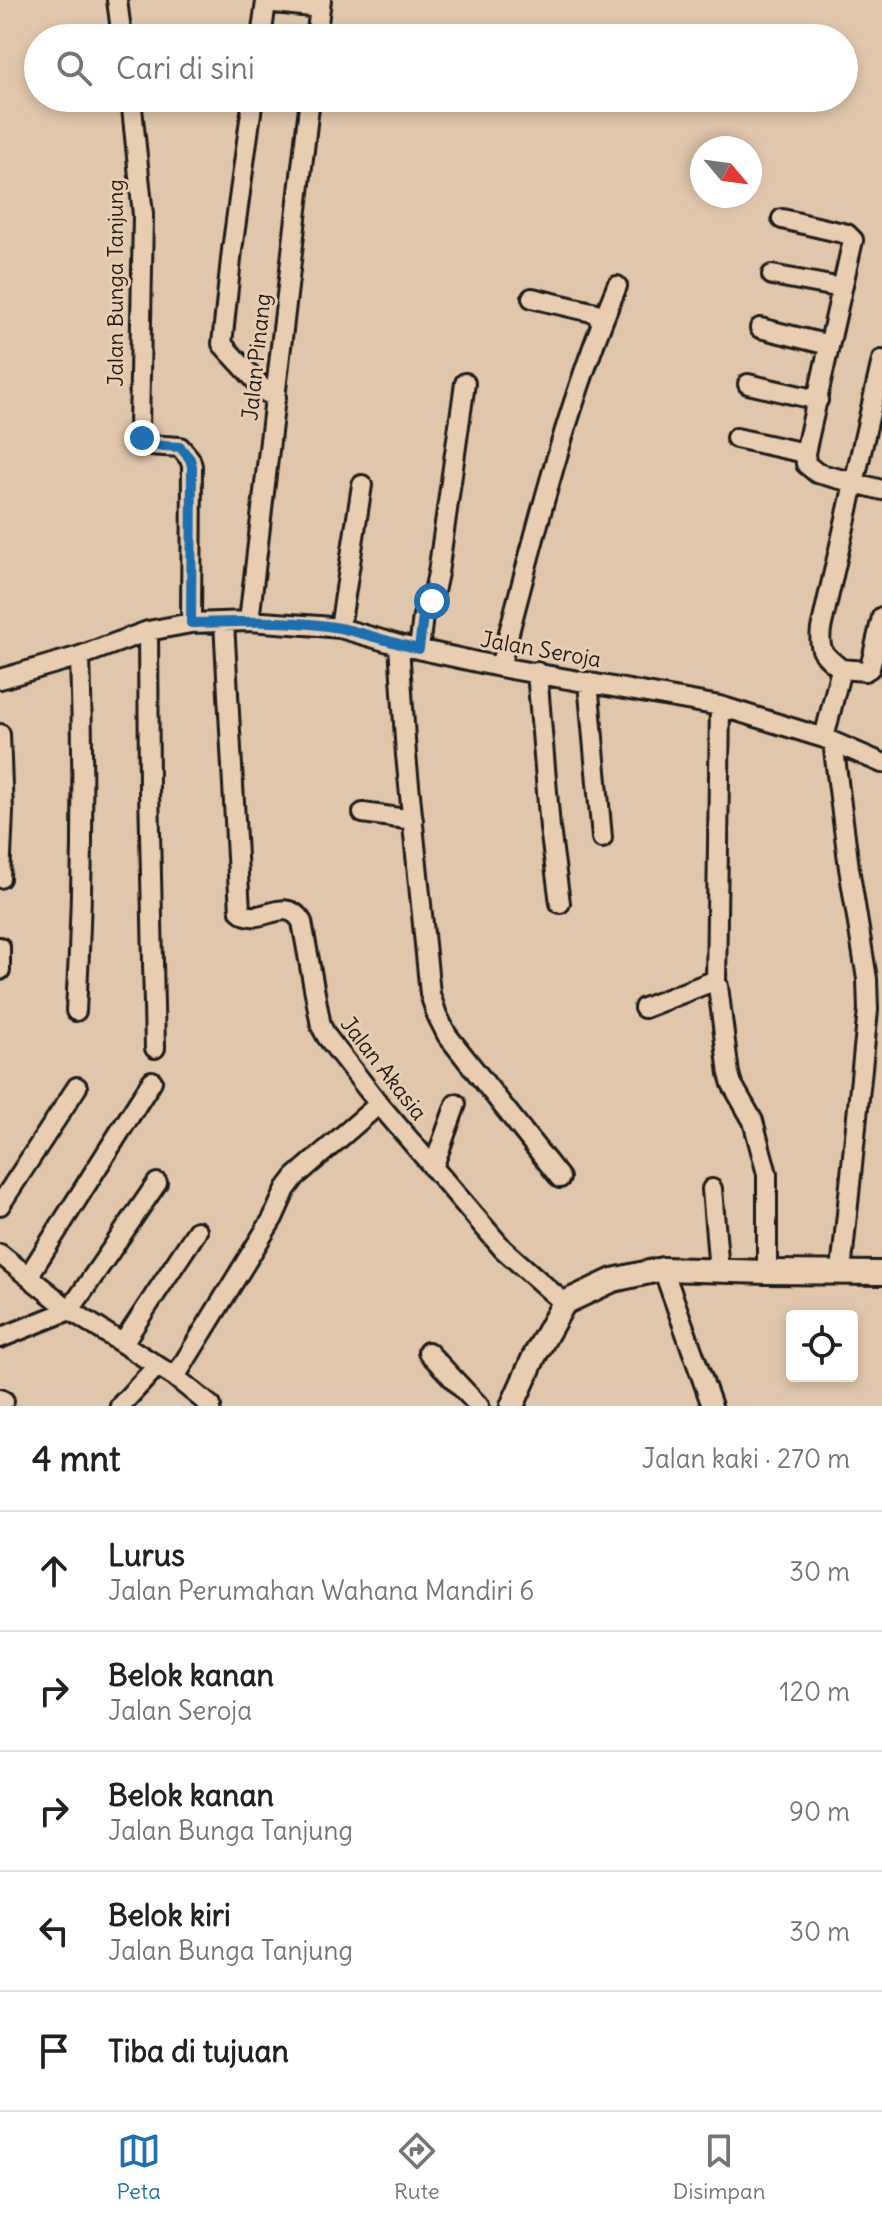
<!DOCTYPE html>
<html lang="id">
<head>
<meta charset="utf-8">
<style>
	:root { --surface:#fff; --page:#f2f2f2; --text:#202124; --muted:#757577; --line:#e0e0e0; --accent:#1f6fb2 }
	body { margin:0; font-family:Delius,sans-serif; background:var(--page); color:var(--text) }
	.controls { position:absolute; right:24px; bottom:24px; display:grid; overflow:hidden; border-radius:8px; box-shadow:0 4px 12px #0003 }
	.controls button { width:72px; height:72px; display:grid; place-items:center; padding:0; border:0; border-bottom:2px solid var(--line); background:var(--surface); color:var(--text); font:40px sans-serif }
	.compass { position:absolute; left:690px; top:136px; width:72px; height:72px; border-radius:50%; background:var(--surface); box-shadow:0 4px 12px #0003; rotate:119deg }
	.stop { position:absolute; width:24px; height:24px; margin:-18px; border:6px solid #1f6fb2; border-radius:50%; background:#fff }
	.stop.end { background:#1f6fb2; border-color:#fff; box-shadow:0 2px 8px #0008 }
	.list { margin:0; padding:0; list-style:none }
	h2 { display:flex; justify-content:space-between; align-items:center; height:104px; margin:0; padding:0 32px; font-size:34px }
	h2 small { font-size:26px; font-weight:400; color:var(--muted) }
	.list li { display:grid; grid-template-columns:52px 1fr auto; gap:24px; align-items:center; box-sizing:border-box; height:120px; padding:0 32px; border-top:2px solid var(--line) }
	.list b { display:block; font-size:30px; white-space:nowrap }
	.list p { margin:0; font-size:26px; white-space:nowrap; color:var(--muted) }
	.list em { font-size:26px; font-style:normal; color:var(--muted) }
	.icon { flex:none; width:44px; height:44px; fill:none; stroke:currentColor; stroke-width:2; stroke-linecap:round; stroke-linejoin:round }
	.map { position:relative; flex:none; width:882px; height:1406px; overflow:hidden }
	.search { position:absolute; background:var(--surface); box-shadow:0 4px 12px #0003; left:24px; right:24px; top:24px; height:88px; display:flex; align-items:center; gap:20px; box-sizing:border-box; padding:0 28px; border-radius:44px; color:var(--muted); font-size:30px }
	.sheet { height:704px; background:var(--surface) }
	nav { display:flex; justify-content:space-around; align-items:center; box-sizing:border-box; height:112px; border-top:2px solid var(--line); background:var(--surface); font-size:22px; color:var(--muted) }
	nav a { display:grid; justify-items:center; gap:4px }
	nav .on { color:var(--accent) }
	.map>svg:first-child { display:block }
	.lines { fill:none; stroke-linecap:round; stroke-linejoin:round }
	.minor-casing { stroke:#1c1c1c; stroke-width:24 }
	.major-casing { stroke:#1c1c1c; stroke-width:28 }
	.minor { stroke:#e8cdb0; stroke-width:18 }
	.major { stroke:#e8cdb0; stroke-width:22 }
	.route { stroke:#1f6fb2; stroke-width:10 }
	.labels { text-anchor:middle; dominant-baseline:central; stroke-width:6; stroke-linejoin:round; paint-order:stroke }
	.street-label { font-size:22px; fill:#1c1c1c; stroke:#e8cdb0 }
</style>
</head>
<body>
<div class="map">
<svg width="882" height="1406" viewBox="0 0 882 1406">
	<rect width="100%" height="100%" fill="#e0c6aa"/>
	<filter id="ink" filterUnits="userSpaceOnUse"><feTurbulence type="fractalNoise" baseFrequency=".0125" numOctaves="2"/><feDisplacementMap in="SourceGraphic" scale="16" xChannelSelector="R" yChannelSelector="G"/><feConvolveMatrix kernelMatrix="1 2 1 2 8 2 1 2 1" color-interpolation-filters="sRGB"/></filter>
	<g filter="url(#ink)">
		<g class="lines">
			<g class="minor-casing">
				<path id="minor" d="M 117,0 L 122,38
					M 261,38 L 266,2 L 320,8
					M 316,38 L 321,0
					M 131,98 L 143,215 L 139,429 L 142,438 L 148,445 L 180,447 L 190,459 L 192,466 L 191,623
					M 253,98 L 232,250 L 222,344 L 267,393 L 276,397
					M 782,219 L 847,234 L 853,240 L 805,453 L 806,464 L 817,473 L 882,490
					M 772,275 L 842,288
					M 532,298 L 596,313 L 601,323
					M 760,328 L 829,345
					M 748,384 L 818,400
					M 736,438 L 805,453
					M 249,621 L 310,98
					M 224,622 L 240,911 C 259,929 285,893 302,922 L 321,1026 L 327,1037 L 379,1104 L 503,1249 L 564,1303
					M 340,628 L 362,485
					M 148,631 L 149,789 L 155,1048
					M 399,645 L 406,755 L 430,994 L 437,1015 L 447,1035 L 560,1178
					M 419,649 L 423,616 L 432,601 L 438,573 L 465,383
					M 500,667 C 534,538 565,409 617,286
					M 841,669 L 865,671 L 870,668 L 882,617
					M 537,672 L 550,828 L 560,903
					M 0,679 L 80,656 L 148,631 L 191,623 L 249,621 L 319,626 L 340,628 L 399,645 L 500,667 L 720,706 L 824,738 L 882,763
					M 588,682 L 602,838
					M 0,734 L 3,812 L 0,878
					M 824,738 L 841,669 C 824,655 818,652 821,629 L 882,360
					M 833,742 L 849,868 L 867,979 L 868,1010 L 841,1272
					M 363,813 L 413,820
					M 0,947 L 0,970
					M 716,984 L 720,706
					M 644,1008 L 711,982 L 716,984 L 718,986 L 729,1074 L 732,1084 L 753,1121 L 767,1174 L 767,1272
					M 76,1011 C 83,893 84,774 80,656
					M 433,1168 L 456,1104
					M 712,1189 L 719,1271
					M 0,1205 L 77,1087
					M 0,1254 L 70,1310 L 175,1377 L 211,1406
					M 663,1269 L 712,1406
					M 29,1275 L 152,1081
					M 0,1338 L 70,1310 L 157,1183
					M 123,1343 L 197,1231
					M 428,1352 L 479,1406
					M 175,1377 L 273,1218 L 286,1189 L 295,1177 L 379,1104
					M 0,1399 L 4,1401
					M 120,1406 L 157,1366"/>
			</g>
			<g class="major-casing">
				<path id="major" d="M 512,1406 L 534,1357 L 564,1303 L 613,1280 L 663,1269 L 767,1272 L 882,1273"/>
			</g>
			<use href="#minor" class="minor"/>
			<use href="#major" class="major"/>
		</g>
	</g>
	<g class="lines" filter="url(#ink)">
		<path class="route" d="M 142,438 L 148,445 L 180,447 L 190,459 L 192,466 L 191,623 C 240,622 292,619 340,628 C 367,634 393,643 419,649 L 423,616 L 432,601"/>
	</g>
	<g class="labels">
		<g class="street-label">
			<text transform="translate(115 283) rotate(-90)">Jalan Bunga Tanjung</text>
			<text transform="translate(256 357) rotate(-84)">Jalan Pinang</text>
			<text transform="translate(541 649) rotate(10)">Jalan Seroja</text>
			<text transform="translate(384 1068) rotate(52)">Jalan Akasia</text>
		</g>
	</g>
</svg>
<div class="controls">
<button><svg class="icon" aria-label="locate" viewBox="0 0 24 24"><circle cx="12" cy="12" r="6"/><path d="M12 2v4M12 18v4M2 12h4M18 12h4"/></svg></button>
</div>
<svg class="compass" viewBox="-18 -18 36 36"><path d="M0-13l5 13h-10z" fill="#e53935"/><path d="M0 13l5-13h-10z" fill="#757577"/></svg>
<div class="stop" style="left:432px;top:601px"></div>
<div class="stop end" style="left:142px;top:438px"></div>
<div class="search"><svg class="icon" aria-label="search" viewBox="0 0 24 24"><circle cx="10" cy="10" r="6"/><path d="M15 15l6 6"/></svg>Cari di sini</div>
</div>
<section class="sheet">
<h2>4 mnt<small>Jalan kaki · 270 m</small></h2>
<ul class="list">
<li><svg class="icon" aria-label="ahead" viewBox="0 0 24 24"><path d="M12 20V5M6 11l6-6 6 6"/></svg><div><b>Lurus</b><p>Jalan Perumahan Wahana Mandiri 6</p></div><em>30 m</em></li>
<li><svg class="icon" aria-label="right" viewBox="0 0 24 24"><path d="M7 20v-9h11M14 6l5 5-5 5"/></svg><div><b>Belok kanan</b><p>Jalan Seroja</p></div><em>120 m</em></li>
<li><svg class="icon" aria-label="right" viewBox="0 0 24 24"><path d="M7 20v-9h11M14 6l5 5-5 5"/></svg><div><b>Belok kanan</b><p>Jalan Bunga Tanjung</p></div><em>90 m</em></li>
<li><svg class="icon" aria-label="left" viewBox="0 0 24 24"><path d="M17 20v-9H6M10 6l-5 5 5 5"/></svg><div><b>Belok kiri</b><p>Jalan Bunga Tanjung</p></div><em>30 m</em></li>
<li><svg class="icon" aria-label="arrive" viewBox="0 0 24 24"><path d="M6 21V4h12l-3 4 3 4H6"/></svg><div><b>Tiba di tujuan</b></div></li>
</ul>
</section>
<nav>
<a class="on"><svg class="icon" aria-label="map" viewBox="0 0 24 24"><path d="M3 6l6-2 6 2 6-2v14l-6 2-6-2-6 2zM9 4v14M15 6v14"/></svg>Peta</a>
<a><svg class="icon" aria-label="directions" viewBox="0 0 24 24"><path d="M12 3l9 9-9 9-9-9zM9 14v-3h6M13 9l2 2-2 2"/></svg>Rute</a>
<a><svg class="icon" aria-label="saved" viewBox="0 0 24 24"><path d="M7 4h10v16l-5-4-5 4z"/></svg>Disimpan</a>
</nav>
</body>
</html>
